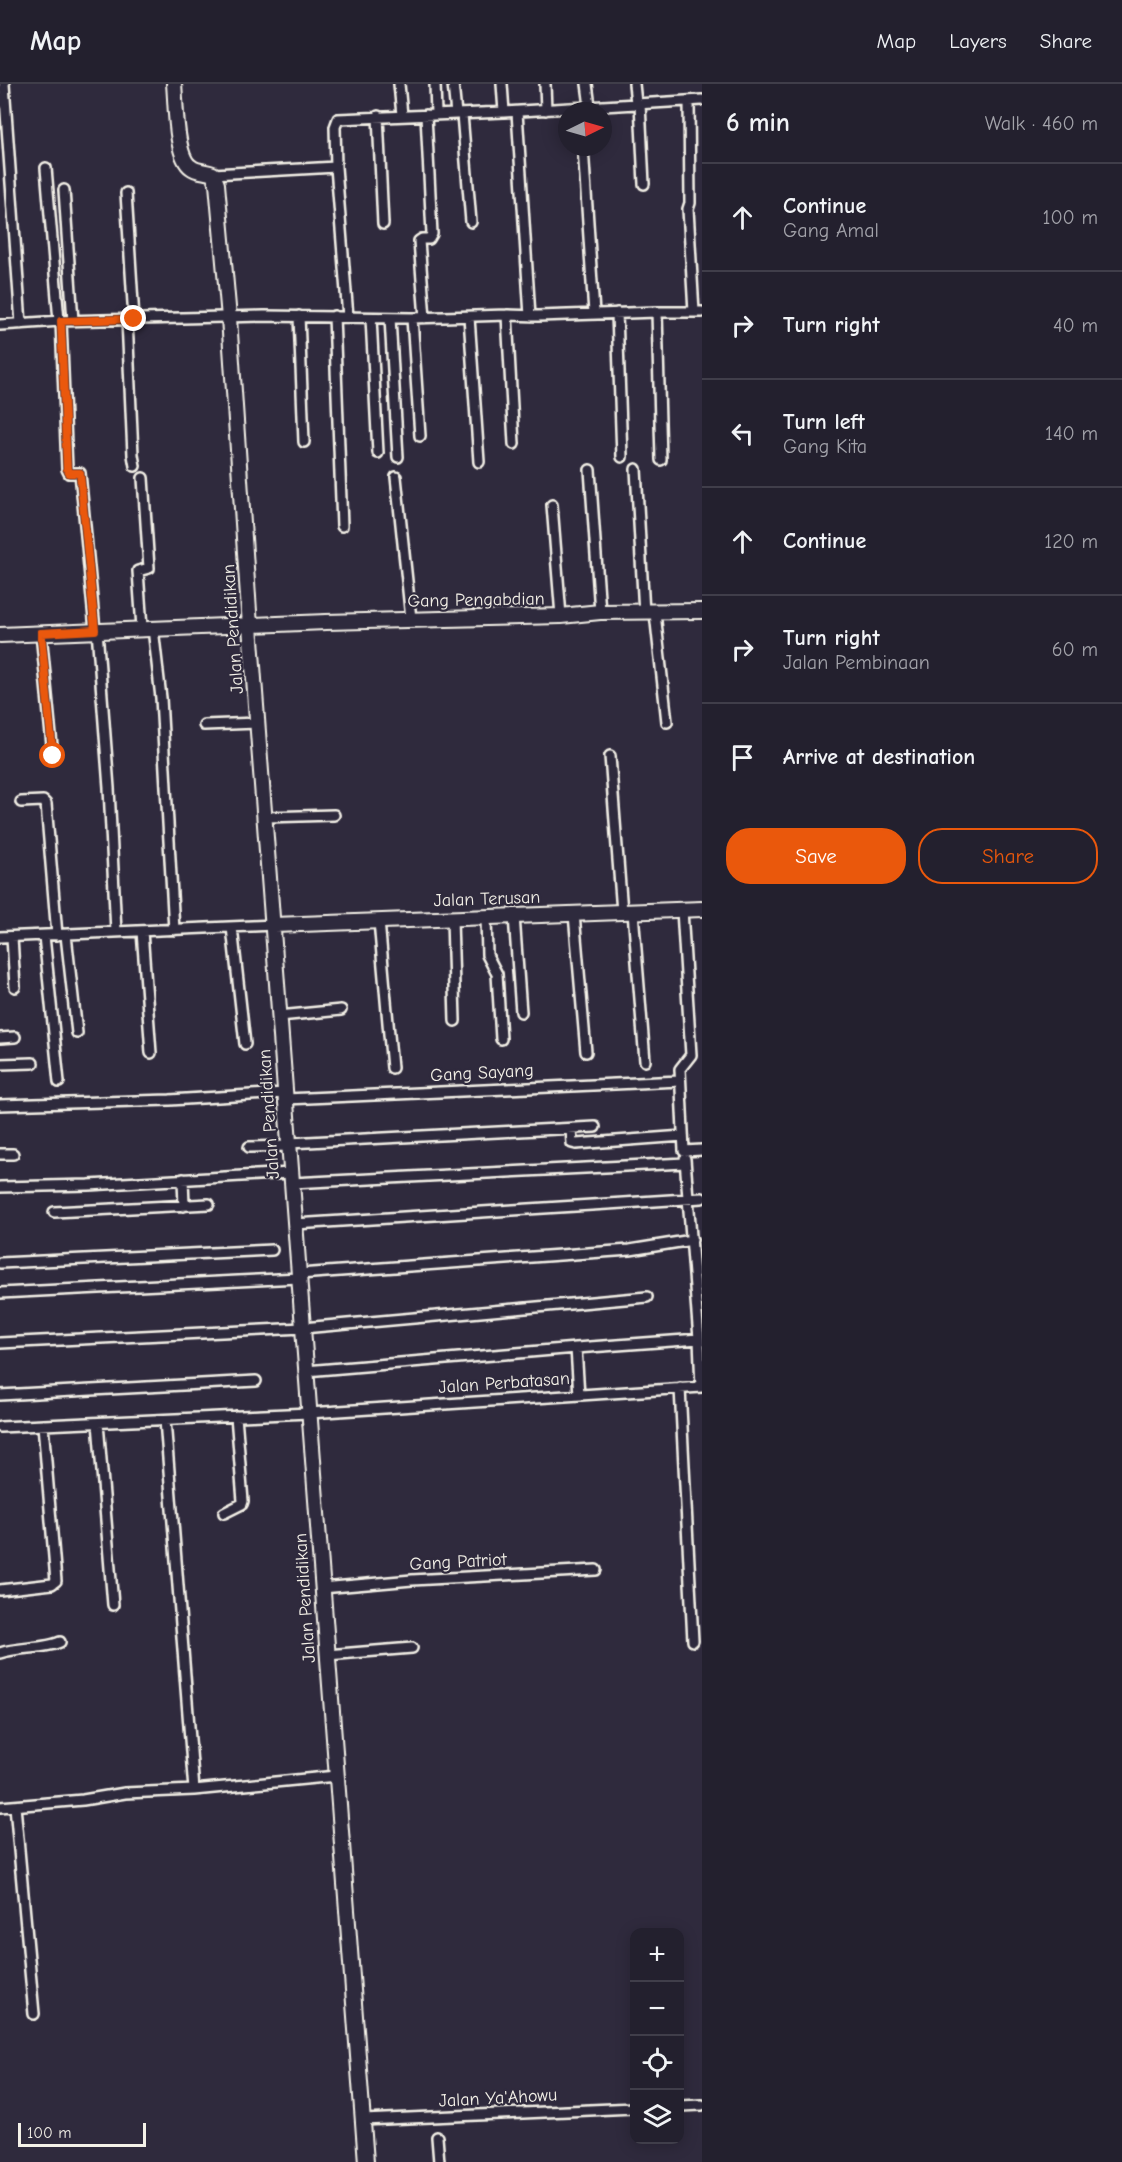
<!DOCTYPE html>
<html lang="en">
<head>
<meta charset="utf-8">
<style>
	:root { --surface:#23202e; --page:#2f2d3a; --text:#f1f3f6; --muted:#a3a3aa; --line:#403e4a; --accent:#ea580c }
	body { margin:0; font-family:"Comic Neue",sans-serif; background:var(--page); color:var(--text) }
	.controls { position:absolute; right:18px; bottom:18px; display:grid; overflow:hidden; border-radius:12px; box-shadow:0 3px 15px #0003 }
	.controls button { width:54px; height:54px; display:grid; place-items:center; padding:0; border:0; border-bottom:2px solid var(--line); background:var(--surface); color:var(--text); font:30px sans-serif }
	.compass { position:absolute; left:558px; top:18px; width:54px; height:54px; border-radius:50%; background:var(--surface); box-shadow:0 3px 15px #0003; rotate:85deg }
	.scale { position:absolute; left:18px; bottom:15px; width:128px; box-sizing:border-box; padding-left:6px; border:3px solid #f4f1e8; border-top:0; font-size:16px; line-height:21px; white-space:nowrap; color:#f4f1e8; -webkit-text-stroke:4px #2f2a3d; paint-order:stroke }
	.stop { position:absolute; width:18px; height:18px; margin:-14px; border:4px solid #ea580c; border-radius:50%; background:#fff }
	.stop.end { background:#ea580c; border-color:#fff; box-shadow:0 2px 6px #0008 }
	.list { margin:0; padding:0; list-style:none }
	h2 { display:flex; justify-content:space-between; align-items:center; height:78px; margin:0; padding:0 24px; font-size:26px }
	h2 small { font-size:20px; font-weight:400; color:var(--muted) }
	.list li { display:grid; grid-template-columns:39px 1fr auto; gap:18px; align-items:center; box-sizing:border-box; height:108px; padding:0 24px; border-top:2px solid var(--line) }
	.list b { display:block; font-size:22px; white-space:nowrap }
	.list p { margin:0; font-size:20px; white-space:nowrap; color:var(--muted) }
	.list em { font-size:20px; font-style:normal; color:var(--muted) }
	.actions { display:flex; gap:12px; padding:18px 24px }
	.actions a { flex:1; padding:14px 0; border:2px solid var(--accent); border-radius:24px; text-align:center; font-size:21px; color:var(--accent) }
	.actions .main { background:var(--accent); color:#fff }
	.icon { flex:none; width:33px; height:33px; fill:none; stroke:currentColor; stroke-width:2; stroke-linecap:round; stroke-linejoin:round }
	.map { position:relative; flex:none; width:702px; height:2078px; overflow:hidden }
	header { display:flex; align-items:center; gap:36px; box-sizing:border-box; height:84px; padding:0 30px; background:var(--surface); border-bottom:2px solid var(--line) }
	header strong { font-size:28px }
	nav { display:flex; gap:33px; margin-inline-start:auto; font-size:21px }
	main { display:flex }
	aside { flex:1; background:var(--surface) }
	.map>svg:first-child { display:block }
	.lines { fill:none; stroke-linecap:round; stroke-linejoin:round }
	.street-casing { stroke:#f4f1e8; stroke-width:14 }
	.secondary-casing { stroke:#f4f1e8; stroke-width:18 }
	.street { stroke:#2f2a3d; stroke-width:9 }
	.secondary { stroke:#2f2a3d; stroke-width:14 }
	.route { stroke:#ea580c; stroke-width:8 }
	.labels { text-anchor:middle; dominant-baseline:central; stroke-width:4.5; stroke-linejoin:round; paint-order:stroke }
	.street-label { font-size:18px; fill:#f4f1e8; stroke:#2f2a3d }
</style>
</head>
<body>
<header>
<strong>Map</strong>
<nav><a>Map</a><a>Layers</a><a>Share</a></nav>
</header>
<main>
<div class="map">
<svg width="702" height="2078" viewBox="0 0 702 2078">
	<rect width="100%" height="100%" fill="#2f2a3d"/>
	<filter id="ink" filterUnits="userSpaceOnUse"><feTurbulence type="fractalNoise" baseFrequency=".0167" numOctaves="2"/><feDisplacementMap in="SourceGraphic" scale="12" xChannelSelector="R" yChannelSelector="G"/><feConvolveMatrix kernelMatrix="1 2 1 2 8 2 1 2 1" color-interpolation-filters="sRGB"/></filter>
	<g filter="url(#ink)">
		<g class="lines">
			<g class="street-casing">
				<path id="street" d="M 4,0 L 21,240
					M 399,0 L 402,31
					M 435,0 L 436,30
					M 453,0 L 456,30
					M 502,0 L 504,28
					M 545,0 L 546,26
					M 587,0 L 590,22
					M 634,0 L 636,19
					M 689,17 L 690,119 L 688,125 L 694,228
					M 640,20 L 644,100
					M 517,28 L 530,232
					M 462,30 L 471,138
					M 378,32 L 383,140
					M 583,63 L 594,229
					M 46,84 L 59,237
					M 213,90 L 336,83
					M 64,106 L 73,237
					M 126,109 L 134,235
					M 657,228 L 661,376
					M 617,229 L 622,373
					M 507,231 L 514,360
					M 299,232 L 304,358
					M 334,232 L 342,442
					M 348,233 L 336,83 L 335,43 L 338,35 L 504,28 L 702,16
					M 469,233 L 479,378
					M 371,234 L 378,369
					M 390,234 L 398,373
					M 412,234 L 420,352
					M 425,234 L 419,157 L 422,155 L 429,155 L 432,150 L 426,31
					M 127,235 L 133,371 L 135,382
					M 61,237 L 67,385 L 69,389 L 80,389 L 95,546
					M 0,241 L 61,237 L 264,232 L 412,234 L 507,231 L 538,232 L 657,228 L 702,228
					M 636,385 L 644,529
					M 590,386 L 600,528
					M 396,393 L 411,535
					M 552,421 L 561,532
					M 655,529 L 667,638
					M 142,544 L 138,487 L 149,484 L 143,394
					M 153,544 L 161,614 L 174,846
					M 97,546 L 109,704 L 116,848
					M 41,549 L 53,672
					M 204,641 L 258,639
					M 610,672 L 622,828
					M 21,718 L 43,717 L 46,720 L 57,851
					M 266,733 L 334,731
					M 682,826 L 691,971 L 680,985 L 684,1067 L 702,1066
					M 633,828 L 645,977
					M 574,830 L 586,968
					M 514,832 L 521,928
					M 486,833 L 487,871 L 497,890 L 501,955
					M 452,835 L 455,937
					M 379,837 L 392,984
					M 232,843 L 245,960
					M 142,847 L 151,969
					M 66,851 L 77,949
					M 44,852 L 59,998
					M 0,853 L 274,841
					M 12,853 L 15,903
					M 279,932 L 341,926
					M 0,954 L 15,953
					M 0,980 L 33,979
					M 286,1015 L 680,997
					M 0,1021 L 170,1016 L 285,1009
					M 571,1045 L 572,1059 L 576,1060 L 683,1052
					M 289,1059 L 595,1043
					M 249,1063 L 289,1062
					M 0,1070 L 13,1070
					M 685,1075 L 699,1255 L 701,1303
					M 183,1095 L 184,1122
					M 292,1099 L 685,1079
					M 0,1103 L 89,1101 L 291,1089
					M 54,1128 L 209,1120
					M 295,1140 L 702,1114
					M 0,1179 L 272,1166
					M 299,1190 L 630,1166 L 692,1156
					M 0,1209 L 299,1194
					M 0,1259 L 303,1244 L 647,1213
					M 306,1287 L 576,1264
					M 680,1304 L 693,1557
					M 0,1311 L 256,1297
					M 579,1311 L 576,1264 L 699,1255
					M 165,1336 L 194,1706
					M 98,1339 L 113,1521
					M 0,1343 L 309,1329 L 702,1303
					M 224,1429 L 242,1420 L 243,1417 L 236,1332
					M 322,1504 L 412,1496 L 596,1486
					M 0,1506 L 52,1500 L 56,1497 L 43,1341
					M 0,1569 C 17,1563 46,1565 60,1558
					M 327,1571 L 412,1564
					M 15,1722 L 34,1930
					M 0,1723 L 83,1716 L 125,1709 L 194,1706 L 336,1692
					M 680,2022 L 702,2021
					M 363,2036 L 634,2024
					M 437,2053 L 439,2078"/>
			</g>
			<g class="secondary-casing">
				<path id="secondary" d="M 174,0 C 176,18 175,73 191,83 C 197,88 206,87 213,90 L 217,100 L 229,234 L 250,542 L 366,2078
					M 0,551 L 326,538 L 561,532 L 600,528 L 702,527
					M 274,841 L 702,825"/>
			</g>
			<use href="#street" class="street"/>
			<use href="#secondary" class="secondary"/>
		</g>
	</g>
	<g class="lines" filter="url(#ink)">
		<path class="route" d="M 53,672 L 41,549 L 95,546 L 80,389 L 69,389 L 67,385 L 61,237 L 134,235"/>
	</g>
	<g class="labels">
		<g class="street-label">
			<text transform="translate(476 516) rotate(-1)">Gang Pengabdian</text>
			<text transform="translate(233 545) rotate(-94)">Jalan Pendidikan</text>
			<text transform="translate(487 815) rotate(-2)">Jalan Terusan</text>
			<text transform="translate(482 989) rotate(-3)">Gang Sayang</text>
			<text transform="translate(269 1030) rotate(-94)">Jalan Pendidikan</text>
			<text transform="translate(504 1299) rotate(-4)">Jalan Perbatasan</text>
			<text transform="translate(458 1478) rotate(-3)">Gang Patriot</text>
			<text transform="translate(305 1514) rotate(-94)">Jalan Pendidikan</text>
			<text transform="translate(498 2014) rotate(-3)">Jalan Ya'Ahowu</text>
		</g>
	</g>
</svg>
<div class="controls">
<button>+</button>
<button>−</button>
<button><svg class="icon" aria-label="locate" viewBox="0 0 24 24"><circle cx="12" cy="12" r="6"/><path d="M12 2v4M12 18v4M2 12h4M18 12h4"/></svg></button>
<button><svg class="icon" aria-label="layers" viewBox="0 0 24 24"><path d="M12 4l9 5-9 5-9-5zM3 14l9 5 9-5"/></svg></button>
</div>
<svg class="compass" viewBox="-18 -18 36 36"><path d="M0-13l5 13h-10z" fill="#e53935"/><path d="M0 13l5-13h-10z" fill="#a3a3aa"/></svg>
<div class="scale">100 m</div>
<div class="stop" style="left:53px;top:672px"></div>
<div class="stop end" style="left:134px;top:235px"></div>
</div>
<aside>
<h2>6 min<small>Walk · 460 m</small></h2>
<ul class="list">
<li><svg class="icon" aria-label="ahead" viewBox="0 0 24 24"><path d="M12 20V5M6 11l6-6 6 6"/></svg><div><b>Continue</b><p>Gang Amal</p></div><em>100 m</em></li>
<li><svg class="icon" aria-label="right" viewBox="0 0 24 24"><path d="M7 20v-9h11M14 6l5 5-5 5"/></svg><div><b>Turn right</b></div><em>40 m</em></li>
<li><svg class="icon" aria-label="left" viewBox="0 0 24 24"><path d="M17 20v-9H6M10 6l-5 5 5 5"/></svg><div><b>Turn left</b><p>Gang Kita</p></div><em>140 m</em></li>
<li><svg class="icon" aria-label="ahead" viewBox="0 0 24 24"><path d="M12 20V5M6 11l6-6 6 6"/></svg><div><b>Continue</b></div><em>120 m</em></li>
<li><svg class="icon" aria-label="right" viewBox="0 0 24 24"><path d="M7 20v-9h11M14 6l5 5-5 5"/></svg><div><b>Turn right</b><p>Jalan Pembinaan</p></div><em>60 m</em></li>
<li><svg class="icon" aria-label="arrive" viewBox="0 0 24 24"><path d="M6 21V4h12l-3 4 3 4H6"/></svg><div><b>Arrive at destination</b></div></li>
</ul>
<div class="actions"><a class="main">Save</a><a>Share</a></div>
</aside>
</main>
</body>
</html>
